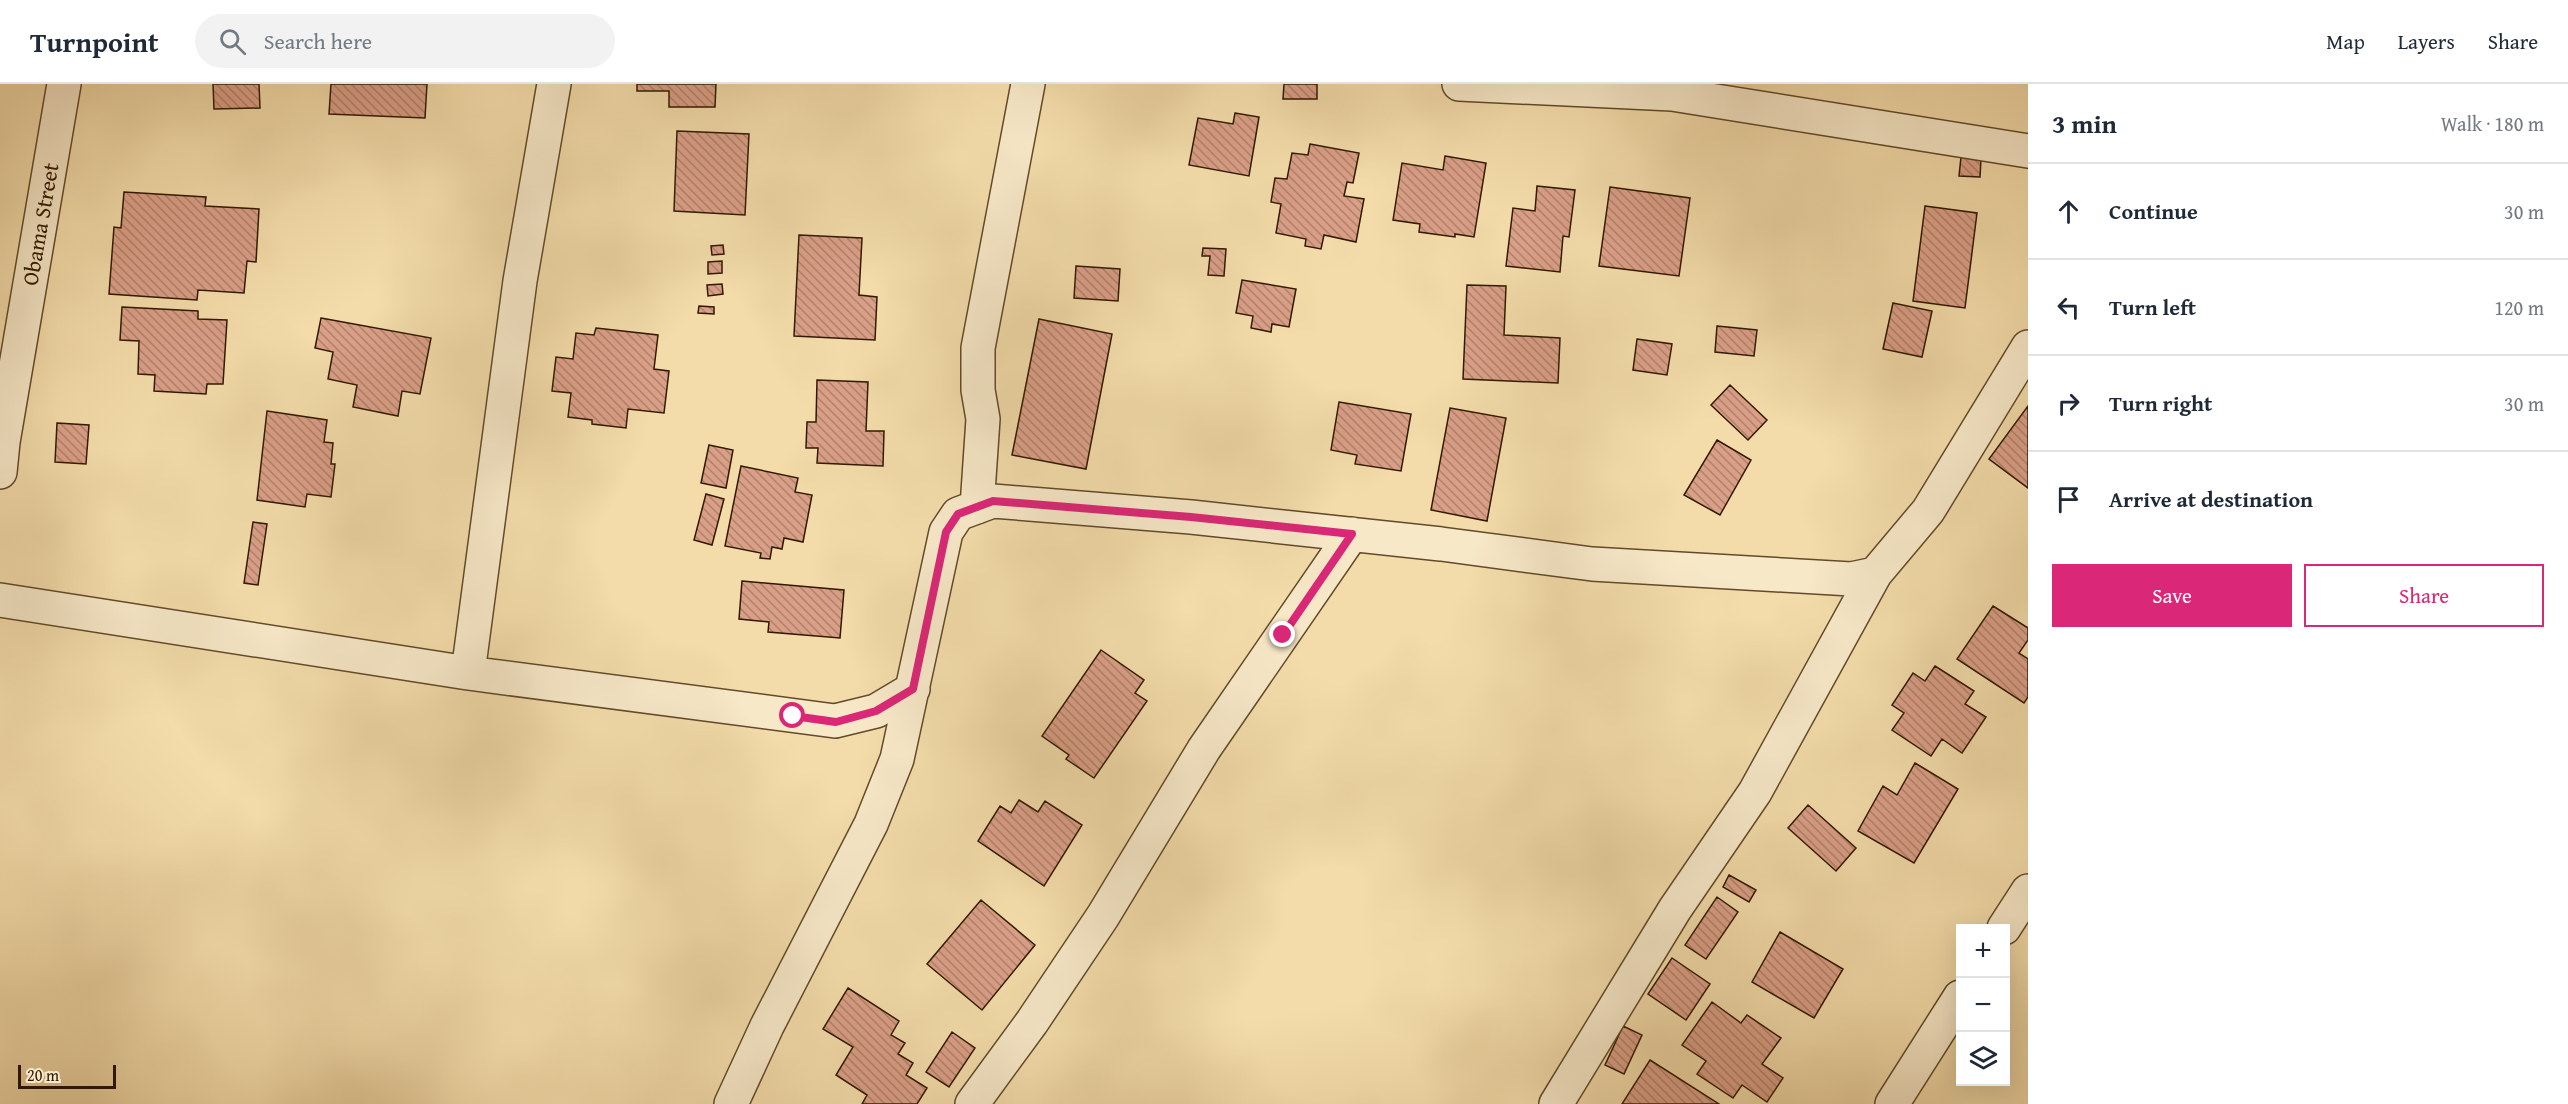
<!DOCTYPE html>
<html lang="en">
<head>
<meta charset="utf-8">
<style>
	:root { --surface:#fff; --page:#f2f2f3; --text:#1f2937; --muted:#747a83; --line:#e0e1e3; --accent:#db2777 }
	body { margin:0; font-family:"Gentium Book Plus",serif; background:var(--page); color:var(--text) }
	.controls { position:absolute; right:18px; bottom:18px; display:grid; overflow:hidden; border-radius:0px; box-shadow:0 6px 24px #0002 }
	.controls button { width:54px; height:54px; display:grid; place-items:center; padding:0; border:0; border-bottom:2px solid var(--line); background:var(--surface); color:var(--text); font:30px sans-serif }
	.scale { position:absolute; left:18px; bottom:15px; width:98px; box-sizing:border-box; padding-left:6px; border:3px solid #311900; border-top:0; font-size:16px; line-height:21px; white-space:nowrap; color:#311900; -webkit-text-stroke:4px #f7e8c8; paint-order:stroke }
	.stop { position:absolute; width:18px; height:18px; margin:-14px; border:4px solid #db2777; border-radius:50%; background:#fff }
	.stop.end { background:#db2777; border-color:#fff; box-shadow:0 2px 6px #0008 }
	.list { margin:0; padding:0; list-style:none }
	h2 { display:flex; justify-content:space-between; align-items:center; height:78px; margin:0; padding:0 24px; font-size:26px }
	h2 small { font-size:20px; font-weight:400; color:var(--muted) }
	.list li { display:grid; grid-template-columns:39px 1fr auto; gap:18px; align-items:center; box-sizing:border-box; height:96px; padding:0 24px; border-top:2px solid var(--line) }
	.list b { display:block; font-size:22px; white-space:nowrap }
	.list em { font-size:20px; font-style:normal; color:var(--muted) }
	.actions { display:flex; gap:12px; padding:18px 24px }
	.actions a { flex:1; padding:14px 0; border:2px solid var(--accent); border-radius:0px; text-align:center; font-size:21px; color:var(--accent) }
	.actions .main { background:var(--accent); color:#fff }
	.icon { flex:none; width:33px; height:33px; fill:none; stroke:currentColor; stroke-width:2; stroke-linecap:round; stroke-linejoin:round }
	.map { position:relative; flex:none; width:2028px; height:1020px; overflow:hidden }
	header { display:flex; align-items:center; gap:36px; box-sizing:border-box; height:84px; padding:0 30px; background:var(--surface); border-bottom:2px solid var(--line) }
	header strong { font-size:28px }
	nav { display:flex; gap:33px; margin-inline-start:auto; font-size:21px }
	.search { width:420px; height:54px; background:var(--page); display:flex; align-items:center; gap:15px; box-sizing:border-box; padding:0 21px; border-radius:33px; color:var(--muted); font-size:22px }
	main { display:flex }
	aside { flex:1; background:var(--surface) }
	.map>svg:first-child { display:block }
	.building { fill:url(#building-back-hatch); stroke:#311900; stroke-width:1.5 }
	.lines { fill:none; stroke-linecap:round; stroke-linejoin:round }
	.minor-casing { stroke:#624a2a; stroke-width:36 }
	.minor { stroke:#f7e8c8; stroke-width:33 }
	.route { stroke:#db2777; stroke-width:8 }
	.labels { text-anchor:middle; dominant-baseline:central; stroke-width:4.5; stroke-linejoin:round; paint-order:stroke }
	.street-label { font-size:22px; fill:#311900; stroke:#f7e8c8 }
</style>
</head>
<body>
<header>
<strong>Turnpoint</strong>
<div class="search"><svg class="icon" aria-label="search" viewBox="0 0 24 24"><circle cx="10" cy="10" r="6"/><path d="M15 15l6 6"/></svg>Search here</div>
<nav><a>Map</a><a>Layers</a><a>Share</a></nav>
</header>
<main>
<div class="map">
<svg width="2028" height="1020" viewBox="0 0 2028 1020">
	<defs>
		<pattern id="building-back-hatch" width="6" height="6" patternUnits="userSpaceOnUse" patternTransform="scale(1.5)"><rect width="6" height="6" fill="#da9f87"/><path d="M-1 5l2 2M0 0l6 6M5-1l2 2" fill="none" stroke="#b1816c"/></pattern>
	</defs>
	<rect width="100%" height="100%" fill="#f3dcaa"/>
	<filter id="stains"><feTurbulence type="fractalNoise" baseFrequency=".00333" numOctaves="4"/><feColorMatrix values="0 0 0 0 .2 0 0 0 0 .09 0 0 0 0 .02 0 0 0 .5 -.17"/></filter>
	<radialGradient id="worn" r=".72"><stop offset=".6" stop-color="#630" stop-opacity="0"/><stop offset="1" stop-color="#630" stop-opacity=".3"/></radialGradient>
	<path class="building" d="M 213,0 L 259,0 L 260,24 L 214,25 Z
		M 331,0 L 427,0 L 425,34 L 329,30 Z
		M 637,0 L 716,0 L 715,23 L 669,23 L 669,7 L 637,7 Z
		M 1284,0 L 1317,0 L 1317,15 L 1283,15 Z
		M 1235,29 L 1259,33 L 1249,92 L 1189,81 L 1198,34 L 1233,40 Z
		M 677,47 L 749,50 L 745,131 L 674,127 Z
		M 1310,60 L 1359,69 L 1353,99 L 1347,98 L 1344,112 L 1364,115 L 1356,158 L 1324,151 L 1321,165 L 1305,162 L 1306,155 L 1276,149 L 1281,120 L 1271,118 L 1275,94 L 1287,95 L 1292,69 L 1308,71 Z
		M 1445,72 L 1486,79 L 1474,153 L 1455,150 L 1455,153 L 1419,148 L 1420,140 L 1393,136 L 1402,79 L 1443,86 Z
		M 1961,73 L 1981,75 L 1980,93 L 1959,92 Z
		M 1537,102 L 1575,106 L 1569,153 L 1563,152 L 1560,188 L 1506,182 L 1513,124 L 1535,127 Z
		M 1610,103 L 1690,114 L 1679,192 L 1599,182 Z
		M 124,108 L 206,113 L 205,122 L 259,125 L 256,178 L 247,177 L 244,209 L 198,206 L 197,216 L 109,210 L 114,143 L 121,144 Z
		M 1925,122 L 1977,129 L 1965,224 L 1913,217 Z
		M 799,151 L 862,154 L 859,211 L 877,213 L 875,256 L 794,252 Z
		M 723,161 L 724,170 L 712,171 L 711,162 Z
		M 1203,164 L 1226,165 L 1224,192 L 1208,191 L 1210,172 L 1202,172 Z
		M 722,177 L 722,189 L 708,190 L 708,178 Z
		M 1076,182 L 1120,185 L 1118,217 L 1074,214 Z
		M 1242,196 L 1296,205 L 1289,243 L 1272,240 L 1271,248 L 1251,244 L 1253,232 L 1236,229 Z
		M 722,200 L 723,210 L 708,212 L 707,201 Z
		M 1467,201 L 1506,202 L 1504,251 L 1560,254 L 1558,299 L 1463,295 Z
		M 1893,219 L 1932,227 L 1922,273 L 1883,265 Z
		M 699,222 L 714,223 L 714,230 L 698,229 Z
		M 122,223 L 198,227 L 198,235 L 227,236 L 223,300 L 207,300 L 206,310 L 154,307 L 155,291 L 138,290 L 139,257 L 120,256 Z
		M 321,234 L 431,254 L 420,310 L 402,307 L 398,332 L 353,323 L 357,301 L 328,295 L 333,268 L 315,264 Z
		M 1039,235 L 1112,250 L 1086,385 L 1012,371 Z
		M 1717,242 L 1757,246 L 1754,272 L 1715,268 Z
		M 596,244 L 658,251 L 654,285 L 669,287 L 664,329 L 628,325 L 626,344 L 592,340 L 592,336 L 568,333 L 571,309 L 552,307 L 556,273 L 573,275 L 576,249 L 594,251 Z
		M 1637,255 L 1672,260 L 1667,291 L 1633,286 Z
		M 817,296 L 868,298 L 866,347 L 884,347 L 883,382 L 817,379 L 818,364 L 806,364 L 807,338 L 816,338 Z
		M 1730,301 L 1767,336 L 1748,356 L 1711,321 Z
		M 1339,318 L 1411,330 L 1401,387 L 1355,380 L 1357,371 L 1331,366 Z
		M 2028,322 L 2028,404 L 1989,375 Z
		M 1450,324 L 1506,334 L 1487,437 L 1431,426 Z
		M 267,327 L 327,336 L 324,358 L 333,359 L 331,380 L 335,380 L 331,413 L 307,410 L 305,423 L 257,416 Z
		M 57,339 L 89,341 L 86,380 L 55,378 Z
		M 1717,356 L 1751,376 L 1720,431 L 1684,411 Z
		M 709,361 L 733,366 L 726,404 L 701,399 Z
		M 741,382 L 798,394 L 795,408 L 812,411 L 803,458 L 784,454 L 782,465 L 772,463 L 770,475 L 760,474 L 761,469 L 725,462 Z
		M 706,410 L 724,415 L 712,461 L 694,456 Z
		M 253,438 L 267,440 L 258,501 L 244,499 Z
		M 742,497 L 844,506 L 840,554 L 768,548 L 769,538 L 739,535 Z
		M 1993,522 L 2028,544 L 2028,556 L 2019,569 L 2028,575 L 2028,613 L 2024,619 L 1957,575 Z
		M 1101,566 L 1144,596 L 1135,609 L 1147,617 L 1094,694 L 1066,675 L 1069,671 L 1042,652 Z
		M 1935,582 L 1974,607 L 1965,620 L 1986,633 L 1962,669 L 1942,655 L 1931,672 L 1892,646 L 1904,629 L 1892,621 L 1913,589 L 1925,597 Z
		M 1915,679 L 1958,705 L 1914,779 L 1858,747 L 1883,702 L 1897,711 Z
		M 1019,716 L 1038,728 L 1045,717 L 1082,741 L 1044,802 L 978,757 L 1000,722 L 1011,729 Z
		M 1808,721 L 1856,764 L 1836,787 L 1788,744 Z
		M 1729,791 L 1756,806 L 1749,818 L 1723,803 Z
		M 1717,813 L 1738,828 L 1706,875 L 1685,861 Z
		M 981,816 L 1035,861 L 982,926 L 927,880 Z
		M 1780,848 L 1843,885 L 1814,934 L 1752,898 Z
		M 1672,874 L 1710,900 L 1686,936 L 1648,910 Z
		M 848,904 L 899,937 L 891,951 L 905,959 L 898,970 L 913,979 L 906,991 L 927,1004 L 917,1020 L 862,1020 L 867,1011 L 836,991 L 853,963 L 823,945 Z
		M 1712,918 L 1741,939 L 1747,931 L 1781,954 L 1762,980 L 1783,994 L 1767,1018 L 1742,1001 L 1733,1014 L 1697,990 L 1706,977 L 1682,961 Z
		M 1623,942 L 1642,951 L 1624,990 L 1605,981 Z
		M 952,948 L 975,964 L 949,1003 L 926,988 Z
		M 1650,976 L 1719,1020 L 1622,1020 Z"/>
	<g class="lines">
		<g class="minor-casing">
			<path id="minor" d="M 1459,0 L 1672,10 L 2028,67
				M 0,388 L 3,358 L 64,0
				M 977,423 L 983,335 L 978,306 L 978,264 L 1028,0
				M 0,516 L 468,589 L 835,637 L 876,627 L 913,605
				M 468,589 L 520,197 L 554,0
				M 2004,844 L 2028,807
				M 731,1020 L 767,942 L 871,740 L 897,675 L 946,448 L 958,430 L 993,417 L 1191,433 L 1441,460 L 1592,480 L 1851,495 L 1875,490 L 1928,427 L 2028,263
				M 972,1020 L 1032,938 L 1103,832 L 1204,665 L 1352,450
				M 1556,1020 L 1675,825 L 1755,708 L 1875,490
				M 1892,1020 L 1960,913"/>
		</g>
		<use href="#minor" class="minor"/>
	</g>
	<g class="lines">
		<path class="route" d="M 793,632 L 836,638 L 876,627 L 913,605 L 946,448 L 958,430 L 993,417 L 1191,433 L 1352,450 L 1283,551"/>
	</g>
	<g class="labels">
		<g class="street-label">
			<text transform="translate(40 140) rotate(-80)">Obama Street</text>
		</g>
	</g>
	<rect width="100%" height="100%" filter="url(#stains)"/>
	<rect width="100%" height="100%" fill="url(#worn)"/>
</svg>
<div class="controls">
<button>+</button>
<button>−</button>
<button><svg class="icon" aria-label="layers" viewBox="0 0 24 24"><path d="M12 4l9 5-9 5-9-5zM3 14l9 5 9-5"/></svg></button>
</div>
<div class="scale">20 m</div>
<div class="stop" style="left:793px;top:632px"></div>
<div class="stop end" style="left:1283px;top:551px"></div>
</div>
<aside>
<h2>3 min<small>Walk · 180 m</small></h2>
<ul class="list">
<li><svg class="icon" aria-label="ahead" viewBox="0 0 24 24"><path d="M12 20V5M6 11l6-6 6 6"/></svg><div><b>Continue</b></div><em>30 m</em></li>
<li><svg class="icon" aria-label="left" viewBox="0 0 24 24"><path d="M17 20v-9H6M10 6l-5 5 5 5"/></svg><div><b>Turn left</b></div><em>120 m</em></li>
<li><svg class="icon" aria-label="right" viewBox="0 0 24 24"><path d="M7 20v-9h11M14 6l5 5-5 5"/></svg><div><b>Turn right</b></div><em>30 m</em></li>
<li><svg class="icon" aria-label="arrive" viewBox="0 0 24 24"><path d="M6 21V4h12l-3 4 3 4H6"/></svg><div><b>Arrive at destination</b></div></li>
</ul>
<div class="actions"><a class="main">Save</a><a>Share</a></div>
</aside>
</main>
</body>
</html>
